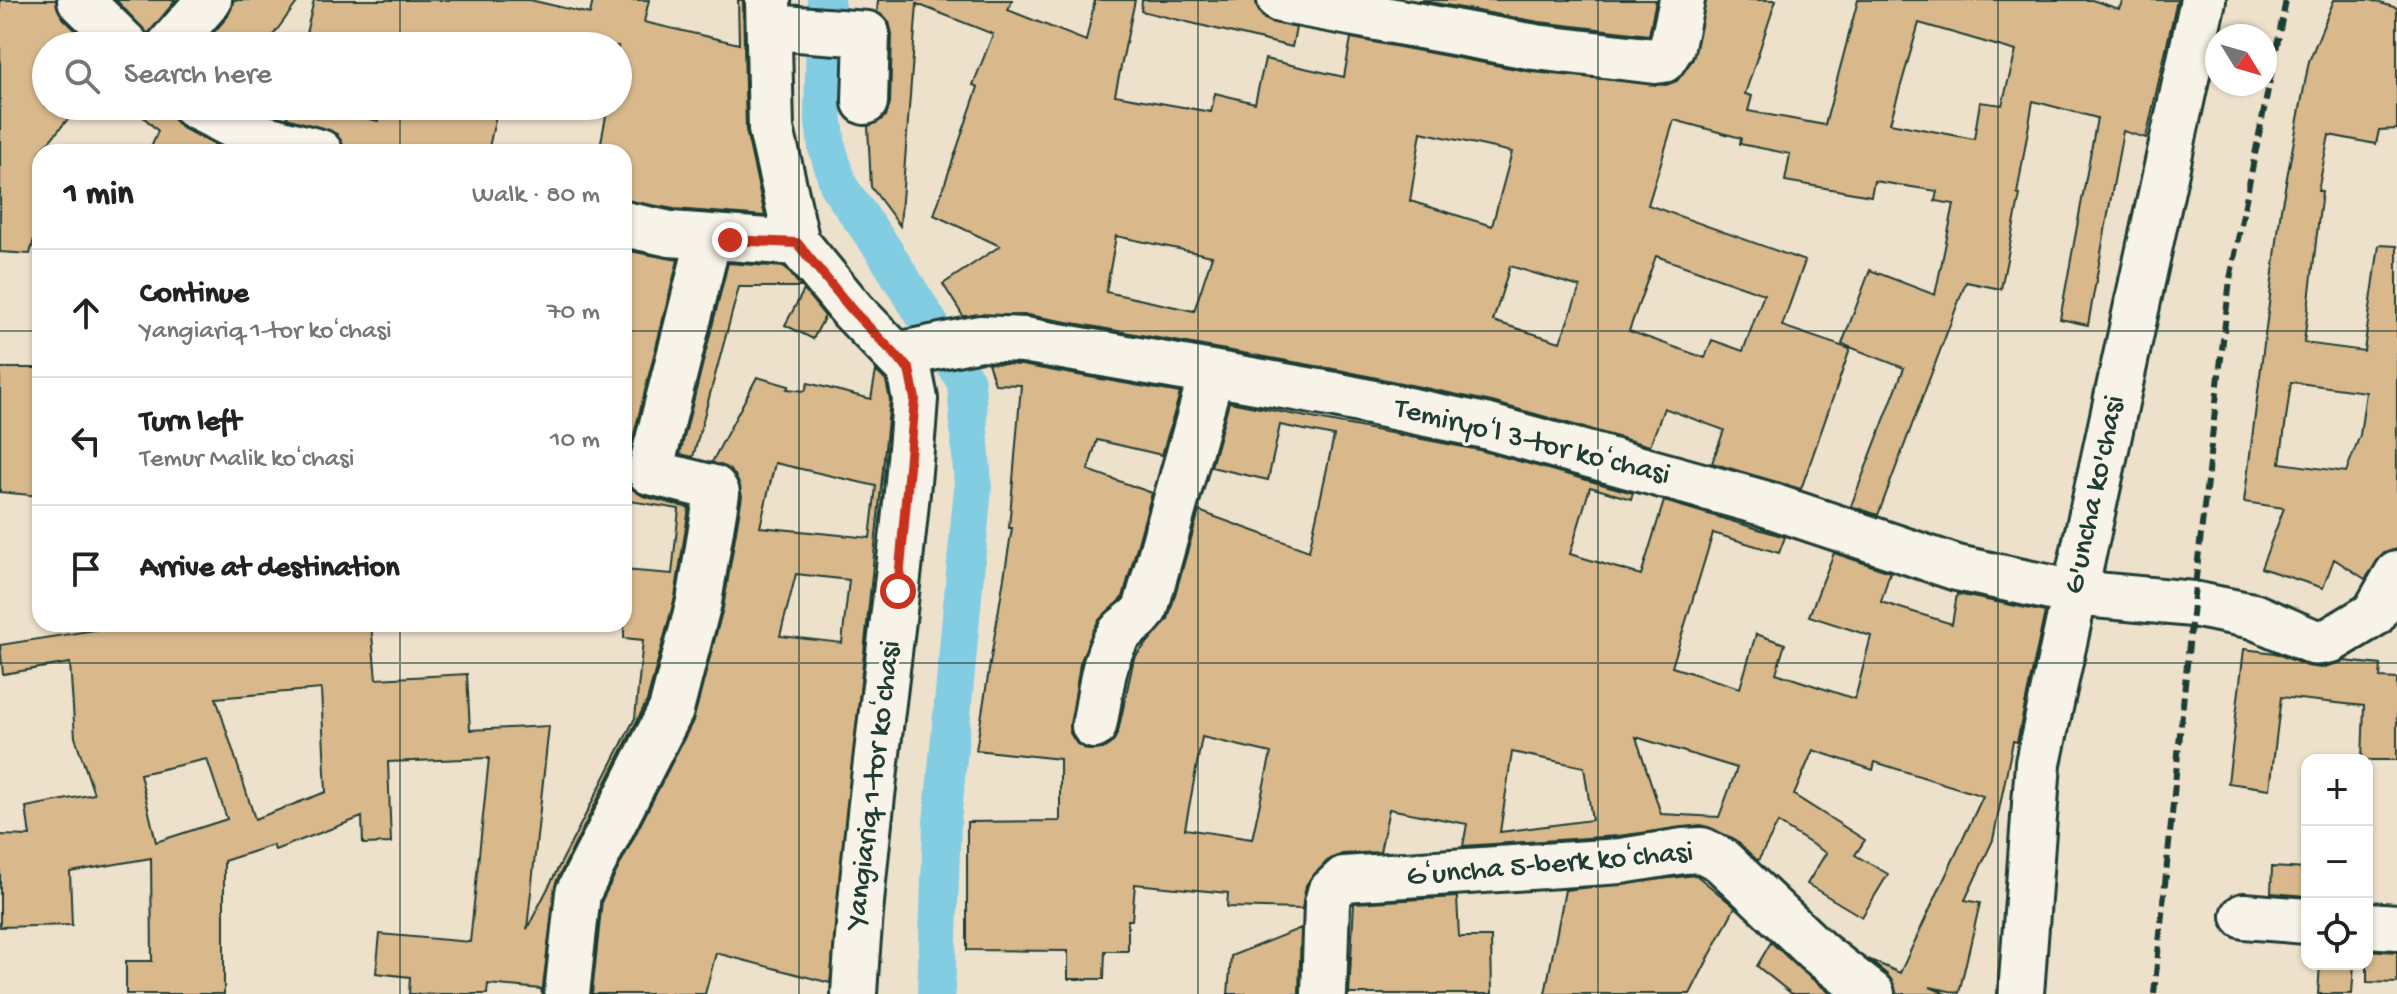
<!DOCTYPE html>
<html lang="en">
<head>
<meta charset="utf-8">
<style>
	:root { --surface:#fff; --page:#f6f6f6; --text:#222; --muted:#767676; --line:#e0e0e0 }
	body { margin:0; font-family:"Gochi Hand",sans-serif; background:var(--page); color:var(--text) }
	.controls { position:absolute; right:24px; bottom:24px; display:grid; overflow:hidden; border-radius:16px; box-shadow:0 2px 6px #0004 }
	.controls button { width:72px; height:72px; display:grid; place-items:center; padding:0; border:0; border-bottom:2px solid var(--line); background:var(--surface); color:var(--text); font:40px sans-serif }
	.compass { position:absolute; left:2205px; top:24px; width:72px; height:72px; border-radius:50%; background:var(--surface); box-shadow:0 2px 6px #0004; rotate:127deg }
	.stop { position:absolute; width:24px; height:24px; margin:-18px; border:6px solid #c8321e; border-radius:50%; background:#fff }
	.stop.end { background:#c8321e; border-color:#fff; box-shadow:0 2px 8px #0008 }
	.list { margin:0; padding:0; list-style:none }
	h2 { display:flex; justify-content:space-between; align-items:center; height:104px; margin:0; padding:0 32px; font-size:34px }
	h2 small { font-size:26px; font-weight:400; color:var(--muted) }
	.list li { display:grid; grid-template-columns:52px 1fr auto; gap:24px; align-items:center; box-sizing:border-box; height:128px; padding:0 32px; border-top:2px solid var(--line) }
	.list b { display:block; font-size:30px; white-space:nowrap }
	.list p { margin:0; font-size:26px; white-space:nowrap; color:var(--muted) }
	.list em { font-size:26px; font-style:normal; color:var(--muted) }
	.icon { flex:none; width:44px; height:44px; fill:none; stroke:currentColor; stroke-width:2; stroke-linecap:round; stroke-linejoin:round }
	.map { position:relative; flex:none; width:2397px; height:994px; overflow:hidden }
	.search { position:absolute; background:var(--surface); box-shadow:0 2px 6px #0004; left:32px; top:32px; width:600px; height:88px; display:flex; align-items:center; gap:20px; box-sizing:border-box; padding:0 28px; border-radius:44px; color:var(--muted); font-size:30px }
	.panel { position:absolute; background:var(--surface); box-shadow:0 2px 6px #0004; left:32px; top:144px; width:600px; height:488px; border-radius:24px }
	.map>svg:first-child { display:block }
	.lines { fill:none; stroke-linecap:round; stroke-linejoin:round }
	.canal { stroke:#83cde3; stroke-width:38 }
	.building { fill:#d9b88c; stroke:#1f3d34; stroke-width:2; fill-rule:evenodd }
	.minor-casing { stroke:#1f3d34; stroke-width:50 }
	.minor { stroke:#f7f3e8; stroke-width:44 }
	.rail { stroke:#1f3d34; stroke-width:6; stroke-dasharray:12 6; stroke-linecap:butt }
	.route { stroke:#c8321e; stroke-width:10 }
	.grid { fill:none; stroke:#1f3d34; stroke-width:2; stroke-opacity:0.55 }
	.labels { text-anchor:middle; dominant-baseline:central; stroke-width:7; stroke-linejoin:round; paint-order:stroke }
	.street-label { font-size:30px; fill:#1f3d34; stroke:#f7f3e8 }
</style>
</head>
<body>
<div class="map">
<svg width="2397" height="994" viewBox="0 0 2397 994">
	<rect width="100%" height="100%" fill="#eee1cc"/>
	<filter id="ink" filterUnits="userSpaceOnUse"><feTurbulence type="fractalNoise" baseFrequency=".0125" numOctaves="2"/><feDisplacementMap in="SourceGraphic" scale="16" xChannelSelector="R" yChannelSelector="G"/><feConvolveMatrix kernelMatrix="1 2 1 2 8 2 1 2 1" color-interpolation-filters="sRGB"/></filter>
	<g filter="url(#ink)">
		<g class="lines">
			<path class="canal" d="M 826,0 L 823,112 L 827,147 L 839,187 L 883,249 L 966,382 L 973,487 L 942,823 L 936,994"/>
		</g>
		<path class="building" d="M 0,0 L 56,0 L 62,17 L 91,46 L 46,46 L 46,106 L 79,106 L 40,152 L 40,217 L 30,254 L 0,252 Z
			M 116,0 L 176,0 L 148,34 Z
			M 233,0 L 299,0 L 265,46 L 239,41 L 235,46 L 202,46 L 228,16 Z
			M 314,0 L 530,0 L 590,14 L 593,0 L 649,0 L 644,22 L 739,44 L 738,0 L 743,0 L 746,130 L 765,216 L 674,209 L 624,200 L 624,152 L 599,152 L 608,106 L 618,106 L 618,46 L 303,46 Z
			M 878,0 L 1012,0 L 1008,10 L 1086,41 L 1095,0 L 1135,0 L 1115,95 L 1211,112 L 1215,93 L 1255,103 L 1265,59 L 1344,77 L 1351,38 L 1532,72 L 1666,85 L 1677,81 L 1693,59 L 1706,0 L 1776,0 L 1745,94 L 1752,96 L 1748,111 L 1825,125 L 1858,0 L 2092,0 L 2119,9 L 2123,0 L 2177,0 L 2146,138 L 2123,131 L 2088,325 L 2060,319 L 2097,118 L 2033,101 L 2017,194 L 2020,195 L 2001,289 L 1966,282 L 1878,515 L 1851,506 L 1904,368 L 1842,344 L 1870,270 L 1935,295 L 1954,204 L 1935,201 L 1937,191 L 1874,181 L 1871,196 L 1785,181 L 1790,154 L 1740,144 L 1741,138 L 1674,120 L 1648,205 L 1805,261 L 1782,326 L 1850,349 L 1801,489 L 1712,463 L 1724,430 L 1664,408 L 1650,446 L 1492,402 L 1339,370 L 1028,315 L 963,316 L 943,284 L 1000,246 L 934,215 L 978,87 L 973,85 L 993,34 L 917,4 L 900,226 L 871,187 L 868,126 L 886,116 L 890,103 L 892,34 L 889,22 L 877,12 ZM 1919,23 L 2016,51 L 2002,105 L 1980,102 L 1974,139 L 1890,123 ZM 1421,132 L 1512,152 L 1492,226 L 1410,201 ZM 1116,236 L 1212,256 L 1194,311 L 1106,292 ZM 1656,256 L 1764,294 L 1743,351 L 1712,340 L 1705,358 L 1629,331 ZM 1510,266 L 1580,287 L 1560,342 L 1493,321 Z
			M 1142,0 L 1256,0 L 1264,19 L 1296,28 L 1292,47 L 1141,11 Z
			M 1418,0 L 1656,0 L 1649,35 L 1539,22 Z
			M 2334,0 L 2370,0 L 2397,8 L 2397,129 L 2379,130 L 2376,144 L 2329,135 L 2318,191 L 2322,191 L 2304,343 L 2364,351 L 2379,245 L 2397,246 L 2397,549 L 2384,553 L 2365,579 L 2334,559 L 2323,588 L 2261,568 L 2284,508 L 2244,502 L 2281,209 L 2309,61 ZM 2291,382 L 2366,392 L 2360,435 L 2346,472 L 2280,463 Z
			M 132,106 L 169,106 L 173,119 L 182,128 L 229,152 L 149,152 L 158,131 Z
			M 290,106 L 315,106 L 378,121 L 382,106 L 498,106 L 488,152 L 344,152 L 337,134 L 287,118 Z
			M 624,250 L 678,260 L 626,466 L 626,478 L 632,489 L 643,496 L 689,508 L 675,597 L 647,701 L 556,882 L 542,994 L 541,989 L 488,984 L 487,994 L 409,994 L 410,977 L 376,973 L 380,934 L 470,942 L 489,758 L 388,762 L 391,843 L 363,844 L 362,817 L 275,850 L 273,845 L 224,861 L 224,994 L 126,994 L 126,961 L 152,961 L 151,858 L 70,872 L 72,925 L 0,927 L 0,835 L 30,836 L 26,807 L 94,794 L 75,737 L 70,663 L 3,674 L 0,645 L 95,630 L 94,624 L 371,624 L 376,679 L 467,674 L 470,730 L 549,726 L 527,929 L 635,718 L 643,640 L 624,638 L 624,570 L 672,574 L 679,509 L 624,500 ZM 321,689 L 326,792 L 255,819 L 216,698 ZM 207,759 L 227,819 L 156,842 L 140,774 Z
			M 728,263 L 785,267 L 801,287 L 739,287 L 693,457 L 680,454 Z
			M 804,290 L 825,316 L 813,339 L 785,325 Z
			M 988,363 L 1021,365 L 1180,393 L 1162,455 L 1097,440 L 1088,470 L 1152,493 L 1123,597 L 1098,621 L 1080,663 L 1070,733 L 1077,744 L 1088,750 L 1103,749 L 1113,742 L 1118,732 L 1134,658 L 1168,619 L 1199,511 L 1309,551 L 1334,436 L 1280,425 L 1268,480 L 1211,467 L 1229,402 L 1479,450 L 1633,493 L 1631,499 L 1590,487 L 1570,554 L 1641,575 L 1664,501 L 1785,537 L 1779,553 L 1713,533 L 1672,667 L 1740,688 L 1756,634 L 1785,644 L 1776,673 L 1855,699 L 1871,636 L 1809,616 L 1834,553 L 1890,572 L 1881,602 L 1952,624 L 1957,594 L 2045,612 L 2017,742 L 2013,741 L 1993,840 L 1965,900 L 1980,903 L 1959,993 L 1930,987 L 1946,994 L 1896,994 L 1888,975 L 1868,959 L 1900,973 L 1983,796 L 1875,762 L 1873,770 L 1813,750 L 1794,795 L 1865,840 L 1855,855 L 1888,874 L 1862,917 L 1807,884 L 1826,853 L 1778,823 L 1758,861 L 1733,838 L 1701,825 L 1618,836 L 1463,846 L 1467,824 L 1389,809 L 1380,852 L 1342,854 L 1327,861 L 1306,885 L 1302,909 L 1227,907 L 1228,893 L 1135,884 L 1132,920 L 1128,920 L 1128,951 L 1105,951 L 1104,979 L 1068,979 L 1068,951 L 967,950 L 967,822 L 1060,821 L 1060,759 L 976,750 L 1012,528 L 1009,528 L 1021,385 L 995,384 ZM 1202,737 L 1271,753 L 1252,839 L 1185,829 ZM 1636,737 L 1737,768 L 1719,817 L 1661,814 ZM 1512,752 L 1584,767 L 1592,820 L 1500,832 Z
			M 0,368 L 40,368 L 40,496 L 0,492 Z
			M 876,371 L 886,381 L 890,400 L 830,983 L 716,953 L 705,994 L 592,994 L 602,900 L 693,721 L 723,608 L 742,496 L 735,475 L 712,462 L 757,377 L 789,386 L 787,389 L 805,391 L 808,383 L 871,399 ZM 775,463 L 876,486 L 870,538 L 760,527 ZM 796,574 L 849,580 L 842,643 L 780,636 Z
			M 2244,649 L 2275,653 L 2307,666 L 2321,668 L 2345,661 L 2381,665 L 2380,678 L 2397,679 L 2397,760 L 2362,760 L 2364,706 L 2281,697 L 2270,789 L 2228,783 Z
			M 2272,867 L 2307,869 L 2307,896 L 2271,893 Z
			M 1696,875 L 1735,907 L 1690,994 L 1545,994 L 1565,890 Z
			M 1457,897 L 1459,937 L 1491,937 L 1492,994 L 1349,994 L 1354,903 Z
			M 1301,928 L 1299,994 L 1228,994 L 1231,956 Z
			M 1771,942 L 1801,970 L 1831,994 L 1792,994 L 1757,966 Z
			M 2367,950 L 2397,952 L 2397,983 L 2367,982 Z
			M 2320,964 L 2354,964 L 2352,994 L 2318,994 Z"/>
		<g class="lines">
			<g class="minor-casing">
				<path id="minor" d="M 80,0 L 127,46
					M 768,0 L 771,129 L 797,243 L 853,311 L 909,369 L 915,399 C 901,598 866,795 854,994
					M 1280,0 L 1535,47 L 1655,61 L 1663,60 L 1672,46 L 1682,0
					M 769,27 L 867,34 L 865,102
					M 169,46 L 209,0
					M 194,106 L 247,133 L 320,152
					M 624,224 L 670,234 L 797,243
					M 897,355 L 980,338 L 1024,340 L 1335,395 L 1485,426 L 1763,503 L 1957,568 L 2074,593 L 2193,604 L 2253,616 L 2316,643 L 2331,640 L 2374,614 L 2397,574
					M 1094,726 C 1100,699 1102,663 1116,639 C 1123,625 1139,622 1146,607 L 1211,375
					M 2244,916 L 2307,921
					M 2367,925 L 2397,927
					M 567,994 L 578,893 L 671,710 L 699,602 L 717,493 L 714,488 L 650,472 L 709,238
					M 1324,994 L 1327,903 L 1330,892 L 1344,879 L 1621,861 L 1683,851 L 1702,850 L 1721,860 L 1818,952 L 1872,994
					M 2021,994 L 2038,763 L 2203,0"/>
			</g>
			<use href="#minor" class="minor"/>
			<path class="rail" d="M 2154,994 L 2193,604 L 2230,279 L 2286,0"/>
		</g>
	</g>
	<g class="lines" filter="url(#ink)">
		<path class="route" d="M 730,240 L 797,243 L 853,311 L 909,369 L 915,399 L 898,591"/>
	</g>
	<path class="grid" d="M 400,0 L 400,46M 799,0 L 799,994M 1198,0 L 1198,994M 1598,0 L 1598,994M 1998,0 L 1998,994M 400,106 L 400,152M 0,331 L 40,331M 624,331 L 2397,331M 400,624 L 400,994M 0,663 L 2397,663"/>
	<g class="labels">
		<g class="street-label">
			<text transform="translate(1532 443) rotate(14)">Temiryoʻl 3-tor koʻchasi</text>
			<text transform="translate(2096 495) rotate(-78)">G'uncha ko'chasi</text>
			<text transform="translate(875 785) rotate(-83)">Yangiariq 1-tor koʻchasi</text>
			<text transform="translate(1550 866) rotate(-5)">Gʻuncha 5-berk koʻchasi</text>
		</g>
	</g>
</svg>
<div class="controls">
<button>+</button>
<button>−</button>
<button><svg class="icon" aria-label="locate" viewBox="0 0 24 24"><circle cx="12" cy="12" r="6"/><path d="M12 2v4M12 18v4M2 12h4M18 12h4"/></svg></button>
</div>
<svg class="compass" viewBox="-18 -18 36 36"><path d="M0-13l5 13h-10z" fill="#e53935"/><path d="M0 13l5-13h-10z" fill="#767676"/></svg>
<div class="stop" style="left:898px;top:591px"></div>
<div class="stop end" style="left:730px;top:240px"></div>
<div class="search"><svg class="icon" aria-label="search" viewBox="0 0 24 24"><circle cx="10" cy="10" r="6"/><path d="M15 15l6 6"/></svg>Search here</div>
<section class="panel">
<h2>1 min<small>Walk · 80 m</small></h2>
<ul class="list">
<li><svg class="icon" aria-label="ahead" viewBox="0 0 24 24"><path d="M12 20V5M6 11l6-6 6 6"/></svg><div><b>Continue</b><p>Yangiariq 1-tor koʻchasi</p></div><em>70 m</em></li>
<li><svg class="icon" aria-label="left" viewBox="0 0 24 24"><path d="M17 20v-9H6M10 6l-5 5 5 5"/></svg><div><b>Turn left</b><p>Temur Malik koʻchasi</p></div><em>10 m</em></li>
<li><svg class="icon" aria-label="arrive" viewBox="0 0 24 24"><path d="M6 21V4h12l-3 4 3 4H6"/></svg><div><b>Arrive at destination</b></div></li>
</ul>
</section>
</div>
</body>
</html>
